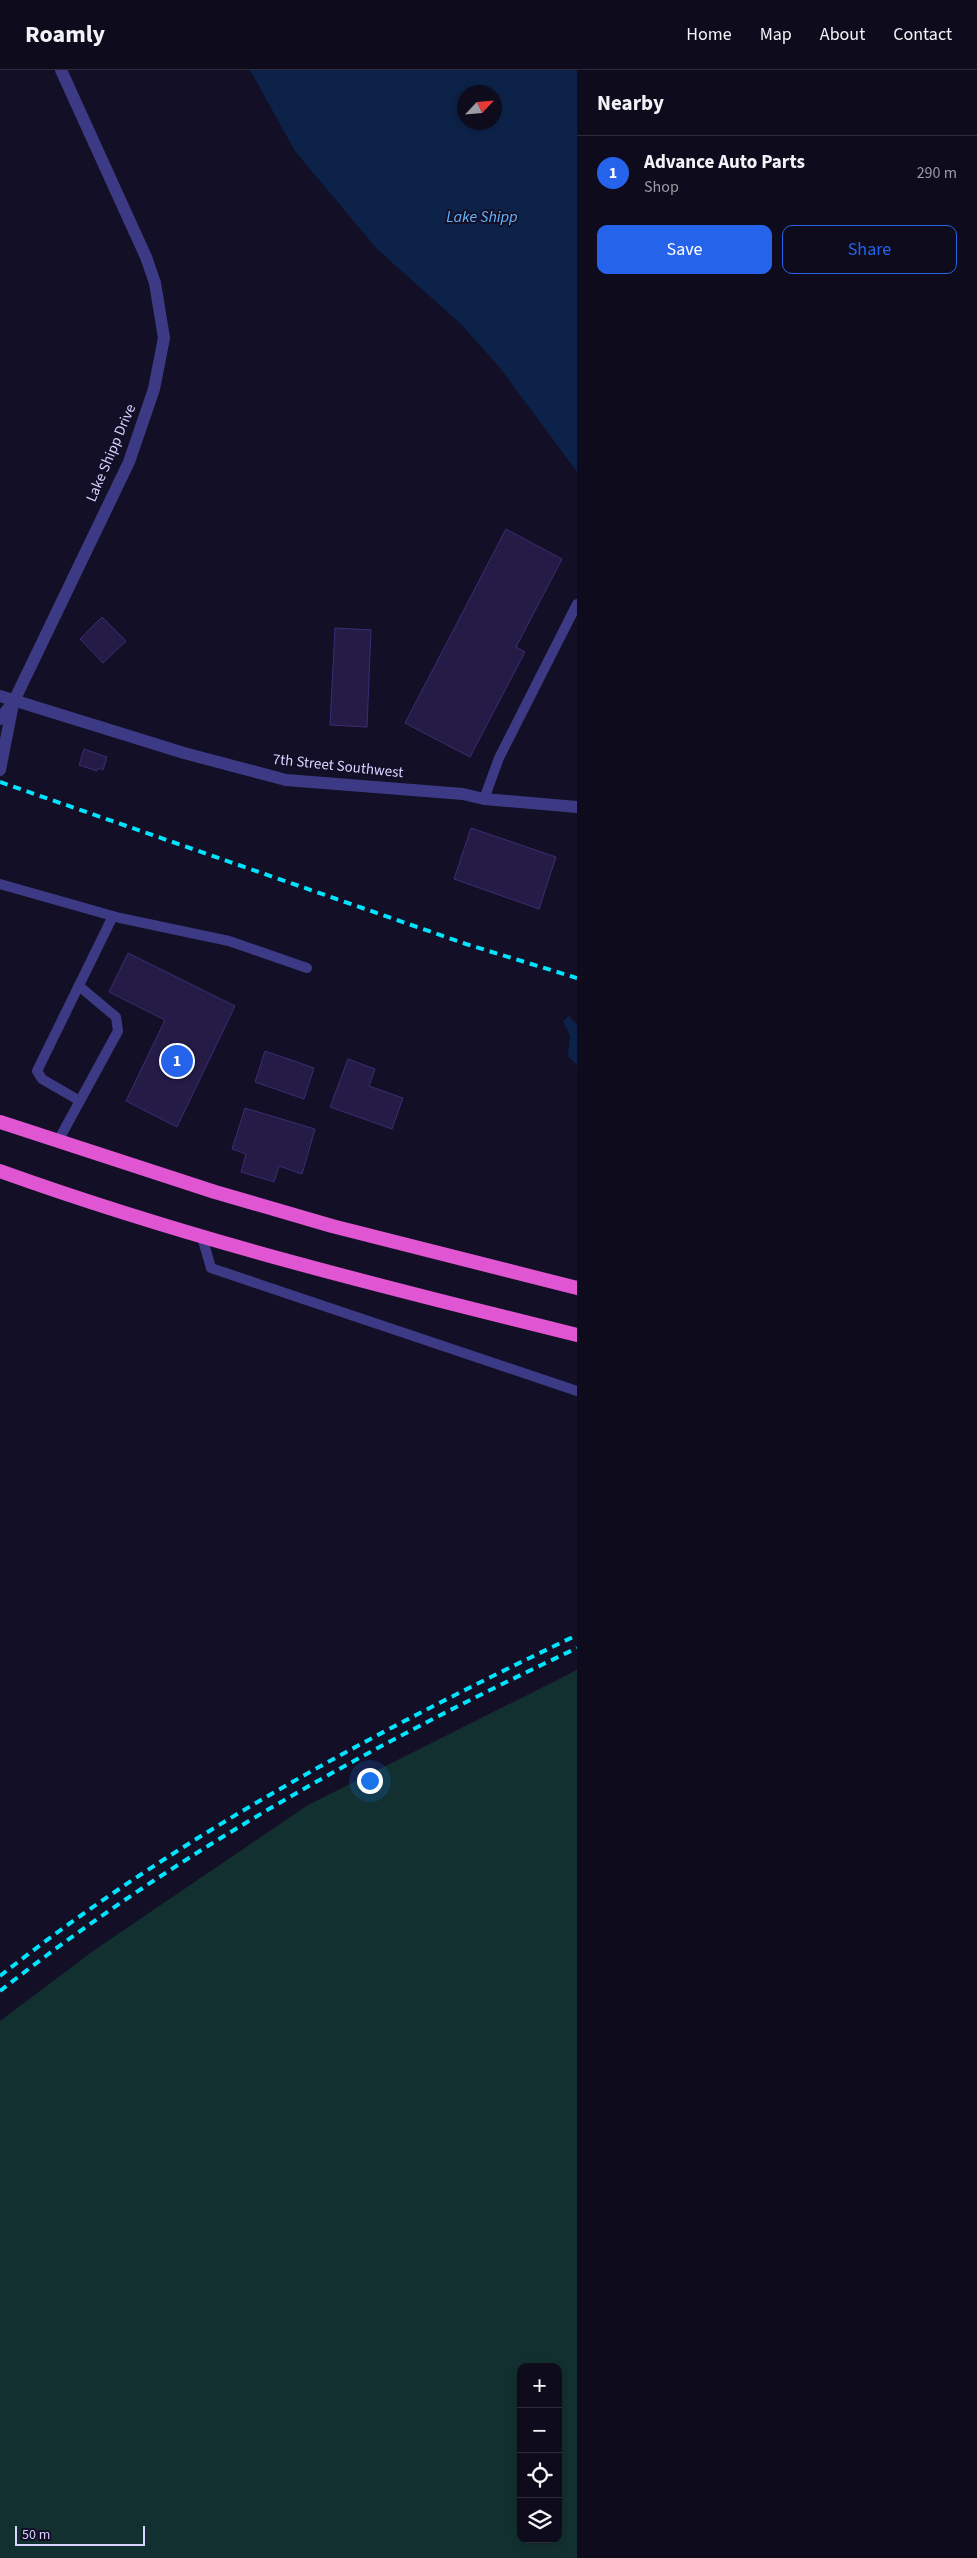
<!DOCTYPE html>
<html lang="en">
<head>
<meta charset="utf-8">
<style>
	:root { --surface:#0e0b1c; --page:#171425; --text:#f1f3f6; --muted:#9b9ba3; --line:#2e2b3b; --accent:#2563eb }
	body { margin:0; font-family:"Source Sans 3",sans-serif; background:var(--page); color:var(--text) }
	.controls { position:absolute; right:15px; bottom:15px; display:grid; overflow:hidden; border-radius:10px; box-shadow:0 2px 8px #0003 }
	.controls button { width:45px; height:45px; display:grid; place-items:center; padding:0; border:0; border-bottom:1px solid var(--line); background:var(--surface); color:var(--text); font:25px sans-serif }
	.compass { position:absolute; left:457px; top:15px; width:45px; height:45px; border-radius:50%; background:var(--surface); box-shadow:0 2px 8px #0003; rotate:64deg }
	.scale { position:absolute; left:15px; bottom:12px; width:130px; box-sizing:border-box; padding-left:5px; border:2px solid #d9d4ff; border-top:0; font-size:14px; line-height:18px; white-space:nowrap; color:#d9d4ff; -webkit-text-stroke:4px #130f26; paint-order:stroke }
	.you { position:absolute; left:369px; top:1710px; width:18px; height:18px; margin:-12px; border:4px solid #fff; border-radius:50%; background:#1a73e8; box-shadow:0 0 0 8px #1a73e833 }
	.badge { display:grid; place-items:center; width:32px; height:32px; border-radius:50%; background:var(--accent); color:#fff; font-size:16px; font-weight:700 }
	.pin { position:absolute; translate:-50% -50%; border:2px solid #fff; box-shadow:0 1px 5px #0006 }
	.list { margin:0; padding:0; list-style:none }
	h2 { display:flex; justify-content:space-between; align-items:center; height:65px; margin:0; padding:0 20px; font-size:21px }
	h2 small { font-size:16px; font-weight:400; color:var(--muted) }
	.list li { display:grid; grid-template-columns:32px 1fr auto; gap:15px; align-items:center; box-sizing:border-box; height:75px; padding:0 20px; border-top:1px solid var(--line) }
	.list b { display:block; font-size:19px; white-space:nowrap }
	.list p { margin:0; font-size:16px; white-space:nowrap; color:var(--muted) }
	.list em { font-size:16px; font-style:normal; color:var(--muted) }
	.actions { display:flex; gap:10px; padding:15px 20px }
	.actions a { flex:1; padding:11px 0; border:1px solid var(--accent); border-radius:10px; text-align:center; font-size:18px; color:var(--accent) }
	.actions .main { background:var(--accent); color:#fff }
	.icon { flex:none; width:28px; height:28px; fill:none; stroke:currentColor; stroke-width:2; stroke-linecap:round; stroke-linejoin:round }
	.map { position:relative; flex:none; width:577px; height:2488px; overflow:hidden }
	header { display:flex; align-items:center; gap:30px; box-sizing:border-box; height:70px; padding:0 25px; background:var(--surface); border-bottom:1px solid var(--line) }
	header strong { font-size:24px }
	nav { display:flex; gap:28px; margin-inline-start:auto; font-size:18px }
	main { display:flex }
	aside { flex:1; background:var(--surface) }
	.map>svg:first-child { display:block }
	.green { fill:#12302f; fill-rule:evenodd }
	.water { fill:#0c2248; fill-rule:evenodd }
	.building { fill:#241b47; stroke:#3b2d73 }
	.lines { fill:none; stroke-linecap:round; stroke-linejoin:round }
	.service { stroke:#3d3a85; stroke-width:10 }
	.tertiary { stroke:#3d3a85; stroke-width:12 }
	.trunk { stroke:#e055d1; stroke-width:14 }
	.rail { stroke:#00e5ff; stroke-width:4; stroke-dasharray:8 6; stroke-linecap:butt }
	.labels { text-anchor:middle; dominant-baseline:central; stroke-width:4; stroke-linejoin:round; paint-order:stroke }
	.street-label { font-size:15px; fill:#d9d4ff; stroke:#130f26 }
	.water-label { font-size:16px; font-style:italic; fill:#62b6ff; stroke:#130f26 }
</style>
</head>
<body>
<header>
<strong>Roamly</strong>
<nav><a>Home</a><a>Map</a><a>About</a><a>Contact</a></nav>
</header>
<main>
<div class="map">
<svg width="577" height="2488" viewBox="0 0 577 2488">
	<rect width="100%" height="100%" fill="#130f26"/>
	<path class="green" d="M 577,1600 L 577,2488 L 0,2488 L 0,1951 L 93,1881 L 308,1735 ZM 521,2297 L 558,2297 L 558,2469 L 521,2469 Z"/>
	<path class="water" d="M 250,0 L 577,0 L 577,402 L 501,299 L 461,254 L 377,179 L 295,81 ZM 464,22 L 494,22 L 494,52 L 464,52 Z
		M 569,946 L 577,955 L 577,995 L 568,986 L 570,966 L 563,951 Z"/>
	<path class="building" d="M 506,459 L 562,489 L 516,577 L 525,582 L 470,687 L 405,653 Z
		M 102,547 L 126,571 L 103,593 L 80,569 Z
		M 335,558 L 371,560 L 367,657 L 330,655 Z
		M 84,679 L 107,687 L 103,700 L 98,698 L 97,701 L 79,695 Z
		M 471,758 L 556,787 L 539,839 L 454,809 Z
		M 128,883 L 235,936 L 177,1057 L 126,1031 L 165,950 L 109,922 Z
		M 265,981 L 314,998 L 304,1029 L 255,1012 Z
		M 348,989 L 375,999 L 369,1016 L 403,1028 L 392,1059 L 330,1037 Z
		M 245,1038 L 315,1059 L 302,1104 L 279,1096 L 274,1112 L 241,1102 L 246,1084 L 232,1079 Z"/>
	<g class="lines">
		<path class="service" d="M 484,729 L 499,688 L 577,534
			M 0,814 L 120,848 L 229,871 L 307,898
			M 80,1031 L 42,1009 L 37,1001 L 113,846
			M 58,1071 L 118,961 L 116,947 L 79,916
			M 202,1167 L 211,1198 L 577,1321"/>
		<path class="tertiary" d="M 0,626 L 184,683 L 286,710 L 463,724 L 484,729 L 577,737
			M 0,649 L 14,631 L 129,392 L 154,319 L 164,268 L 155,213 L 146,187 L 61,0
			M 0,700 L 13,634"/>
		<path class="trunk" d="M 0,1052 L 215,1122 L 332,1156 L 577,1218
			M 0,1101 C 189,1169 383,1217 577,1265"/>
		<path class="rail" d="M 0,712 L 466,874 L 577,908
			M 0,1906 C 176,1767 375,1662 577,1565
			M 0,1921 C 177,1782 374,1674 577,1578"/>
	</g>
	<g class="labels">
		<g class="street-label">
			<text transform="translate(111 383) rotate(-67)">Lake Shipp Drive</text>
			<text transform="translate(338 696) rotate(6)">7th Street Southwest</text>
		</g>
		<g class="water-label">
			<text x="482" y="147">Lake Shipp</text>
		</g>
	</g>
</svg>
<div class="controls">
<button>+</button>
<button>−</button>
<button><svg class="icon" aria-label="locate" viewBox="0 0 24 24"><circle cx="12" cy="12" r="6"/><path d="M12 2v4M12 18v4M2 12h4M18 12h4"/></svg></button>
<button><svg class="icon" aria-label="layers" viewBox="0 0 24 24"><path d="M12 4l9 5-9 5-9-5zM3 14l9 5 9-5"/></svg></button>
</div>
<svg class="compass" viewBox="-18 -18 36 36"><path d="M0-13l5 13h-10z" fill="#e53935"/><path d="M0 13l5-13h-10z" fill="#9b9ba3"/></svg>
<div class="scale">50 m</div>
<div class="you"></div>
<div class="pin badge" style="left:177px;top:991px">1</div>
</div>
<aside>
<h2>Nearby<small></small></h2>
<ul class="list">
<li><span class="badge">1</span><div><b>Advance Auto Parts</b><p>Shop</p></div><em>290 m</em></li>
</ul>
<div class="actions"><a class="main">Save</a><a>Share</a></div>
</aside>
</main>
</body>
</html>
